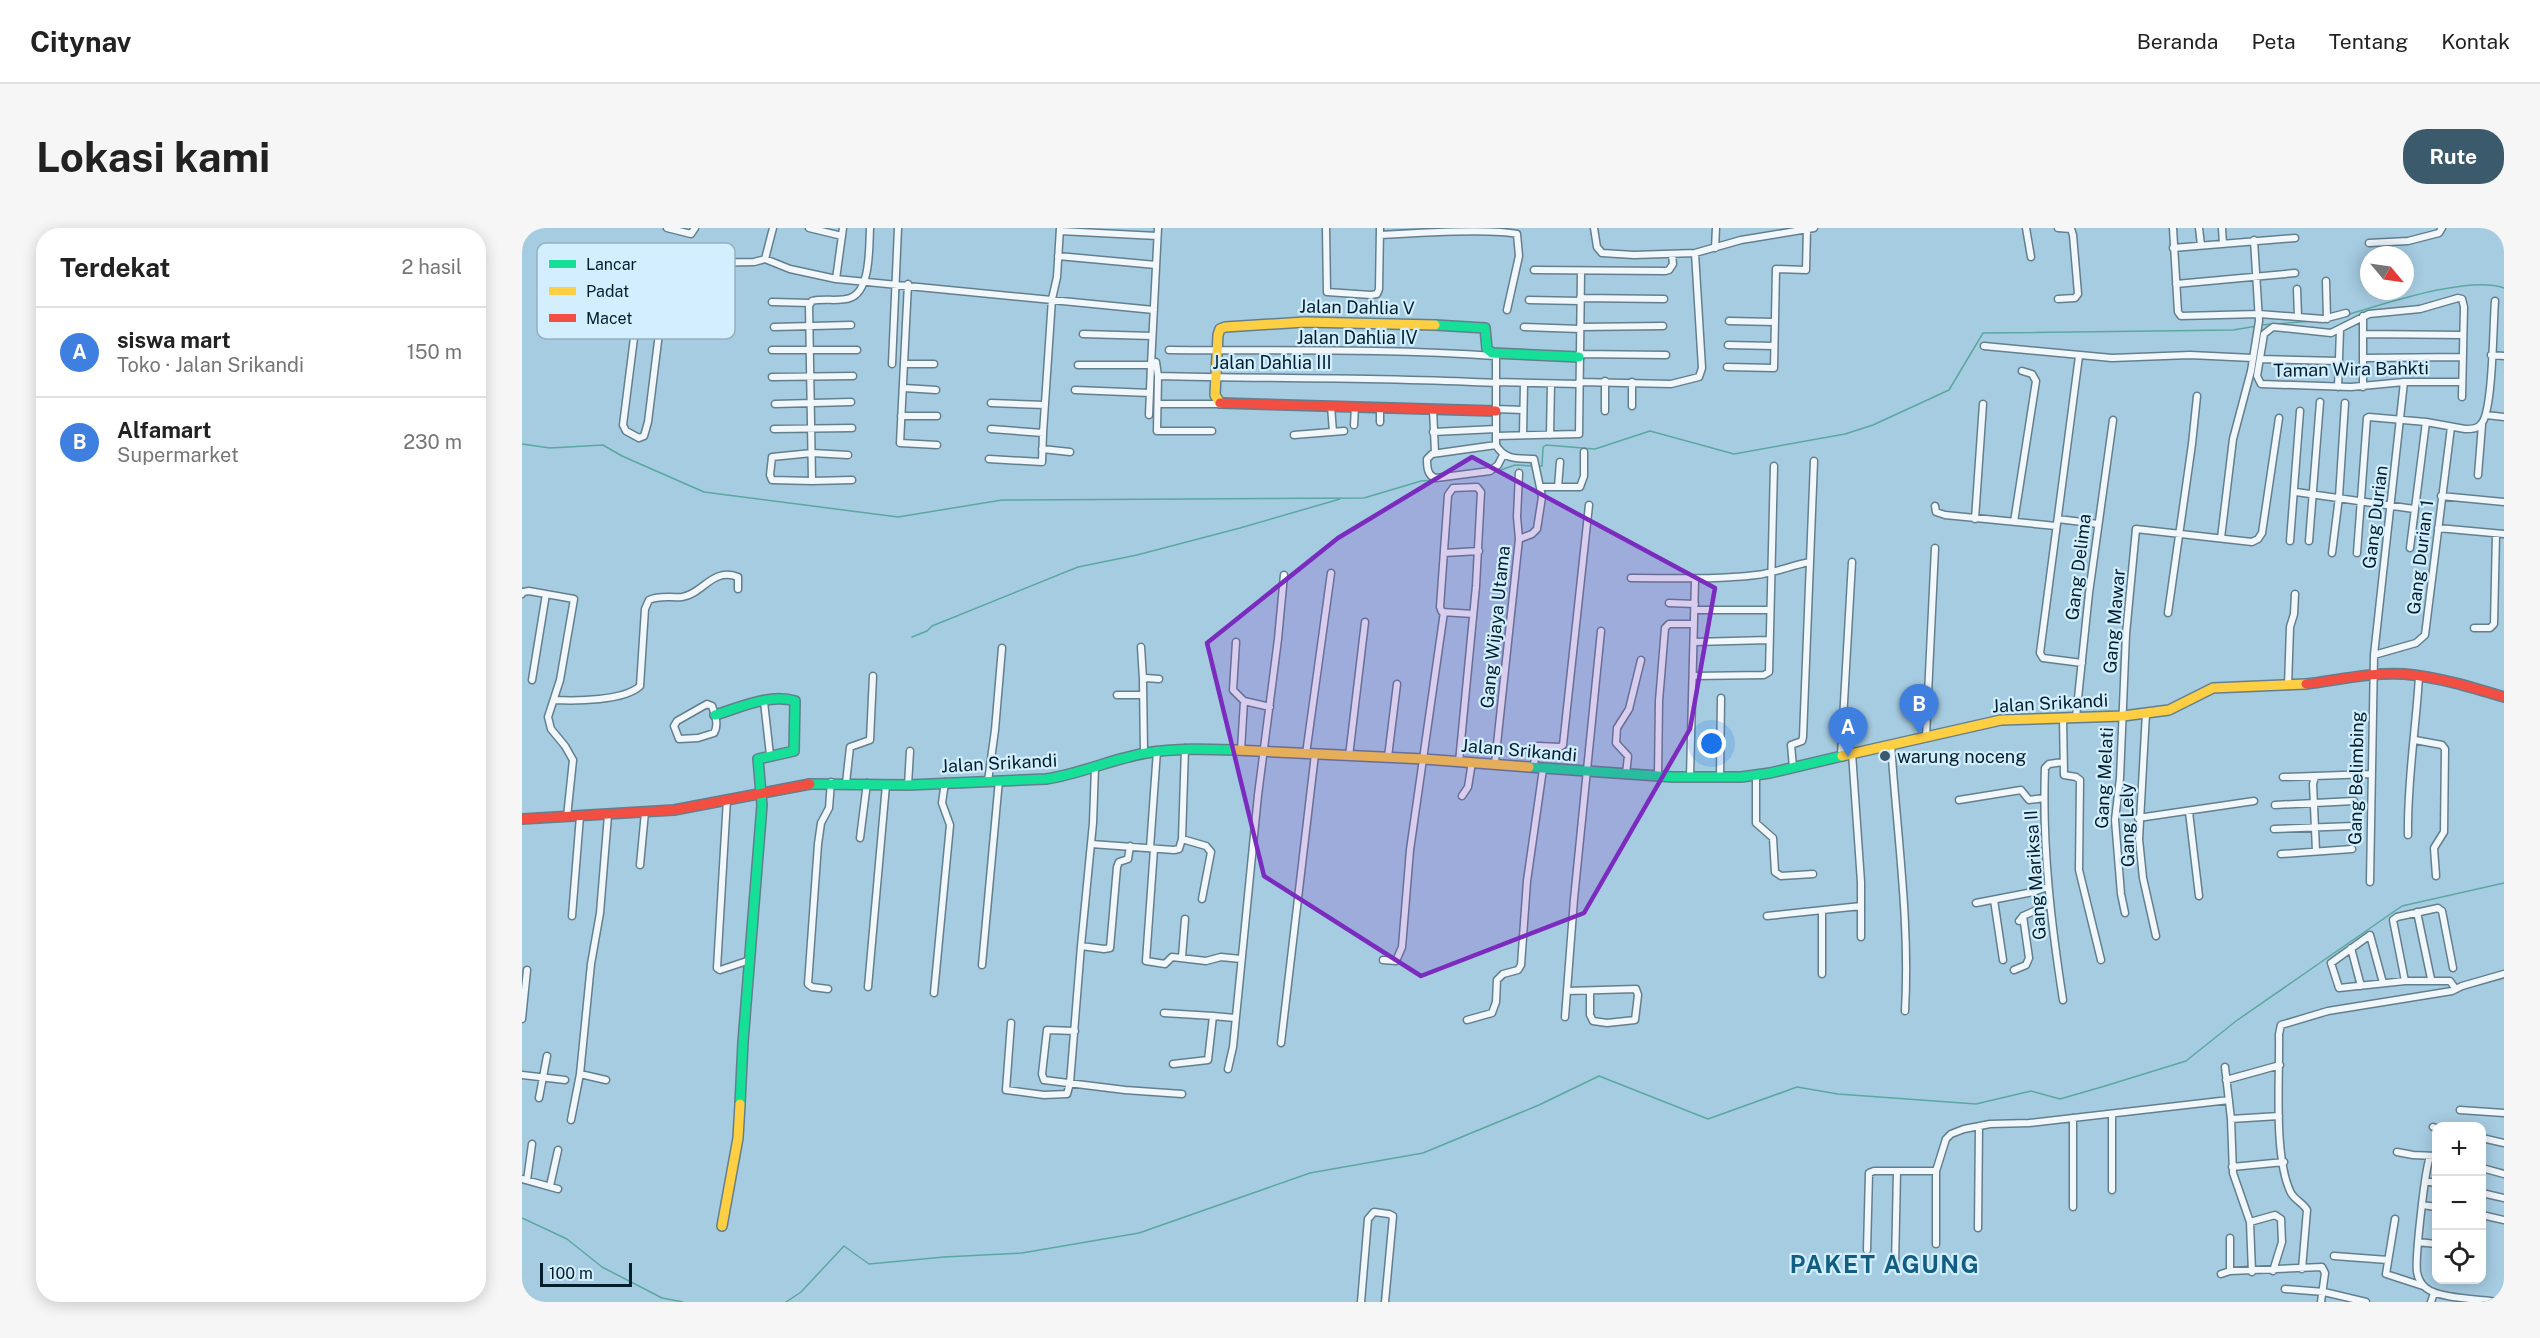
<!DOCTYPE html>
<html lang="id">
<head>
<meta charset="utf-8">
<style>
	:root { --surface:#fff; --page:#f6f6f6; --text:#222; --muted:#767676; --line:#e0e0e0; --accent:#3b5b6c }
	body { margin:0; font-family:"Public Sans",sans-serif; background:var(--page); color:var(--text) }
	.controls { position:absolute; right:18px; bottom:18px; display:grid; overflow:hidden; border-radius:12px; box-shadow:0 3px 15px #0003 }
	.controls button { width:54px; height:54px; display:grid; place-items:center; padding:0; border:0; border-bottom:2px solid var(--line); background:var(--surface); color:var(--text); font:30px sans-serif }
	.compass { position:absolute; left:1838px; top:18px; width:54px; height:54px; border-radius:50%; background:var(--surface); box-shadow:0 3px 15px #0003; rotate:119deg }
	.scale { position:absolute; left:18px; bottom:15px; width:92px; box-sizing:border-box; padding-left:6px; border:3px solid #011e2d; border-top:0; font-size:16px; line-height:21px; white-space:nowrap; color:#011e2d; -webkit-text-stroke:4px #d3eefe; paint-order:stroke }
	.you { position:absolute; left:1190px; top:516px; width:21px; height:21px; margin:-15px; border:4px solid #fff; border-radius:50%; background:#1a73e8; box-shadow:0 0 0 9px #1a73e833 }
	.badge { display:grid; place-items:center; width:39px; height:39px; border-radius:50%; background:var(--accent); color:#fff; font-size:20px; font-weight:700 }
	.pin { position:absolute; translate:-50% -50px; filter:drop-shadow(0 2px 3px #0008) }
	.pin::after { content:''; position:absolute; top:32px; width:21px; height:18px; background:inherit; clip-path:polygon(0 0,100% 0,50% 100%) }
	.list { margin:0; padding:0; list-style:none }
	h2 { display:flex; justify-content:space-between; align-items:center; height:78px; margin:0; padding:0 24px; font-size:26px }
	h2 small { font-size:20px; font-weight:400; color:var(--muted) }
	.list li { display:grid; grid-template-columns:39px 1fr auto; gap:18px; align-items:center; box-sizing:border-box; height:90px; padding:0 24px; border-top:2px solid var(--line) }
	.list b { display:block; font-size:22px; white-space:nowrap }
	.list p { margin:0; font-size:20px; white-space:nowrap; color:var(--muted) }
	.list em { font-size:20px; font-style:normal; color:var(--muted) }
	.icon { flex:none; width:33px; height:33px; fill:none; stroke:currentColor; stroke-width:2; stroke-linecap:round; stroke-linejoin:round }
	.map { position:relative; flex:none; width:1982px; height:1074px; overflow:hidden; border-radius:24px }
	header { display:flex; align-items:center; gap:36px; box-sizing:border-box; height:84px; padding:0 30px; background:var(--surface); border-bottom:2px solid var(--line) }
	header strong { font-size:28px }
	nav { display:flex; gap:33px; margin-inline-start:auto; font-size:21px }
	.intro { display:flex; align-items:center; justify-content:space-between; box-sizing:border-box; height:144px; padding:0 36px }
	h1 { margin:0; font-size:42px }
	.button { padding:15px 27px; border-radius:24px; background:var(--accent); color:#fff; font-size:21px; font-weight:700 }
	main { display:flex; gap:36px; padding:0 36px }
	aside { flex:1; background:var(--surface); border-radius:24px; box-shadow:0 3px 15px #0003 }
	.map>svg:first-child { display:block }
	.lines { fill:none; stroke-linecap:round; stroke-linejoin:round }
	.stream { stroke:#5aa8a0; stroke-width:1.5 }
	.street-casing { stroke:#637f8e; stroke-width:9 }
	.fast-casing { stroke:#637f8e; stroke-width:12 }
	.slow-casing { stroke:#637f8e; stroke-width:12 }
	.jam-casing { stroke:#637f8e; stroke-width:12 }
	.street { stroke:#f2f7fb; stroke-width:6 }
	.fast { stroke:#16e098; stroke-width:9 }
	.slow { stroke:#ffcf43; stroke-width:9 }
	.jam { stroke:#f24e42; stroke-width:9 }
	.marked { fill:#7b2cbf; fill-opacity:0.2; stroke:#7b2cbf; stroke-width:4.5; stroke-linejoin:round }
	.poi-dot { fill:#3b5b6c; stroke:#d3eefe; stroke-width:2 }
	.labels { text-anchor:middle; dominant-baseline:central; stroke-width:4.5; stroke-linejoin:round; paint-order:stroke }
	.street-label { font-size:18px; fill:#011e2d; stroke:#d3eefe }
	.poi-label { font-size:18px; fill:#011e2d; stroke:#d3eefe; text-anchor:start }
	.district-label { font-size:24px; font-weight:bold; letter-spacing:1.5px; fill:#125e82; stroke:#d3eefe }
	.key { fill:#d3eefe; stroke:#94b0bf; stroke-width:1.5 }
	.key-label { font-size:16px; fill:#011e2d }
</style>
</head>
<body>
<header>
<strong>Citynav</strong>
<nav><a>Beranda</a><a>Peta</a><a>Tentang</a><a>Kontak</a></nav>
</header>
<div class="intro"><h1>Lokasi kami</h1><a class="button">Rute</a></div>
<main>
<aside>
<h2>Terdekat<small>2 hasil</small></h2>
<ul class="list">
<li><span class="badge" style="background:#3f7fe0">A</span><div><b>siswa mart</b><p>Toko · Jalan Srikandi</p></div><em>150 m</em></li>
<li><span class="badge" style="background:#3f7fe0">B</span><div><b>Alfamart</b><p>Supermarket</p></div><em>230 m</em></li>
</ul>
</aside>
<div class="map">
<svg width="1982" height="1074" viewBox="0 0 1982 1074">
	<rect width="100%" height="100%" fill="#a6cce2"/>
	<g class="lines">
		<path class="stream" d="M 1825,87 C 1862,76 1947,47 1982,60
			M 1739,97 L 1791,93
			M 0,216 L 28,220 L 81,217 L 100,228 L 182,264 L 376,289 L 480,272 L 842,270 L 899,253 L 911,252
			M 1016,238 L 1020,238 L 1021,219 L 1024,217 L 1073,221 L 1128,203 L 1212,226 L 1323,206 L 1351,197 L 1427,162 L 1461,105 L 1711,102 L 1735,98
			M 970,245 L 993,237 L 1011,238
			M 390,409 L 405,403 L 410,398 L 556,339 L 615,327 L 718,300 L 818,271
			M 0,990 L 45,1011 L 80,1039 L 140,1070 L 161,1074
			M 264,1074 L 279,1064 L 322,1018 L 347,1036 L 422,1029 L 500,1025 L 617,1005 L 788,945 L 901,925 L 1017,877 L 1077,848 L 1186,891 L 1275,859 L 1316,866 L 1454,876 L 1509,863 L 1538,871 L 1583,858 L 1664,833 L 1714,793 L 1880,678 L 1982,655"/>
		<g class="street-casing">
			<path id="street" d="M 145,0 L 169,6 L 173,0
				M 287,0 L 320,8
				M 804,0 L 805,64 L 849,67 L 855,66 L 857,61 L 858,0
				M 1072,0 L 1075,19 L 1080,25 L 1112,27 L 1173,25 L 1219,12 L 1292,0
				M 1504,0 L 1509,29
				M 1536,0 L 1549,1 L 1551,7 L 1556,66 L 1553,70 L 1536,71
				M 1651,0 L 1656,84 L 1659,88 L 1737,86 L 1801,91 L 1824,85
				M 1677,0 L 1679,17
				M 1700,0 L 1701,16
				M 538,3 L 635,8
				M 858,7 C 889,5 969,0 995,6 L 997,28 L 985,82
				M 1847,15 L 1886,13 L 1917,5 L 1920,0
				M 1193,20 L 1194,0
				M 1651,20 L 1773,10
				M 536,28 L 634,37
				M 243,31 L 268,41 L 314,51 L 632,82
				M 1012,42 L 1143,43 L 1147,42 L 1151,36 L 1150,26
				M 314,51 L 321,0
				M 1804,53 L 1805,91
				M 386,56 L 378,215 L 415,217
				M 1654,56 L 1773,45
				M 1775,61 L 1776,89
				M 1058,70 L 1142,71
				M 1007,72 L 1058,73
				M 250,74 L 288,75
				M 140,81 L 126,194 L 122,208 L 117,210 L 104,203 L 101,197 L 115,86 L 118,82 L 125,81 L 164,79 L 169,51 L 175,35 L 232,34 L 243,31 L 251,0
				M 1841,88 L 1841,159
				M 1207,93 L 1253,94
				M 252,99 L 329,97
				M 1002,99 L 1058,101
				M 1058,99 L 1141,98
				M 561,106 L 630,108
				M 1841,106 L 1940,107
				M 1206,117 L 1252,118
				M 1462,118 L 1590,130 L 1668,127 L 1731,130
				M 250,122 L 335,122
				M 647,122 C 756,123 865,120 973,128
				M 1057,126 L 1144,127
				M 1969,127 L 1982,128
				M 1557,128 L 1518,425 L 1521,430 L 1560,435
				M 1841,130 L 1940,129
				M 1738,131 L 1817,133
				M 634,134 L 636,148
				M 370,136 L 376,0
				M 383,136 L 412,136
				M 556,137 L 629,137 L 636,0
				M 1205,139 L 1252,140 L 1254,41 L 1284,42 L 1285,1
				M 250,149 L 331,148
				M 974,154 L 1057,156
				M 1057,154 L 1149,156 L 1177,149 L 1180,140 L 1173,25
				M 1940,154 L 1882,154 L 1829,159 L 1739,156 L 1735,148 L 1742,106 L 1751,99 L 1809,105 L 1847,86 L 1898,81 L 1936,70 L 1940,71 L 1942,79 L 1940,169
				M 1816,159 L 1818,102
				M 382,160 L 414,162
				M 553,162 L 628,165
				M 469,175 L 523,177
				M 253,176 L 329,174
				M 636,176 L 699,176
				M 809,178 L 811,204
				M 1110,178 L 1110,154
				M 911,181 L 913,225
				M 974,181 L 1001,182
				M 1083,183 L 1083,153
				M 627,187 L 629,137
				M 1964,187 L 1982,189
				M 379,188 L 415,188
				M 858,194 L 858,179
				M 832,197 L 833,178
				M 252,201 L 330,200
				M 469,201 L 521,205 L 530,71 L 535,49 L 538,0
				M 690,203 L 635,203 L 636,148 C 749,151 861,149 974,155
				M 911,204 L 974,201
				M 772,207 L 822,203
				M 1001,207 L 1002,155
				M 1028,207 L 1029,156
				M 974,208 L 1057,206 L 1059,43
				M 974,217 L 910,226 L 905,231 C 905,238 905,248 914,250 L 968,243 L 976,237 L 981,227
				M 520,221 L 548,224
				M 467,231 L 520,234 L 521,205
				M 1956,247 L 1960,197
				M 330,252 L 290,253 L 287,78 L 290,73 C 302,70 317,74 328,70 C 349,63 347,18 348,0
				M 290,253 L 250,252 L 248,247 L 250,229 L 290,225 L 326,227
				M 1018,259 L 1058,259 L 1062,248 L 1062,224
				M 1036,259 L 1038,234
				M 1774,264 L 1892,281
				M 1919,268 L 1982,274
				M 1413,278 L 1414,284 L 1423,287 L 1534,298
				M 1453,291 L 1461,176
				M 1536,291 L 1576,296
				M 1492,294 L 1514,153 L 1510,146 L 1500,143
				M 1916,300 L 1982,306
				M 1699,310 L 1711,211 L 1729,143 L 1737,93 L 1732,12
				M 997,311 L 995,289 L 997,245
				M 1768,313 L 1778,183
				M 1787,313 L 1798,174
				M 1888,320 L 1904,194
				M 922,325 L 957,323
				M 1810,325 L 1817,269 L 1823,175
				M 1835,325 L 1845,190 L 1847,189 L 1904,194 L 1943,201 C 1950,201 1956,201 1960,195 C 1971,180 1971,97 1973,73
				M 1109,350 C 1151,350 1193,352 1234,347 C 1253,345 1270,337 1288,334
				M 0,366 L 1,364 L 7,363 L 52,371 L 38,452 L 26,489 L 29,501 L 43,518 L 51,532 L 45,589
				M 1147,375 L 1173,376
				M 1174,382 L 1247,382
				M 1646,385 L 1670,216 L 1675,168
				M 1952,400 L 1968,400 L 1972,396 L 1974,306
				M 714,414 L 711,462 L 722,473 L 748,479
				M 1172,414 L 1247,412
				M 619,419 L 621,451
				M 1852,427 L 1894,415 L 1903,407 L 1929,199
				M 1172,448 L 1242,447 L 1247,444 L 1252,238
				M 10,452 L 24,366
				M 1766,458 L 1768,399 L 1772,386 L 1773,366
				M 595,467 L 621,467
				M 32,472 C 54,473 102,473 118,458 L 123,381 L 127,372 C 138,367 148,370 160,369 C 181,366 190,339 216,349 L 216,361
				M 242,474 L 248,527
				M 185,476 L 190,478 C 193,487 197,497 192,505 L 176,510 L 157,511 L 152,498 L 155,493 Z
				M 1624,485 L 1617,611 L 1621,650 L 1634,708
				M 1554,489 L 1567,365 L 1591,192
				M 1541,490 L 1542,547 L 1554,549 L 1558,552 L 1557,642 L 1579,732
				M 1404,508 L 1413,320
				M 1893,512 L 1920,517 L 1923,521 L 1922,604 L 1912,620 L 1914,648
				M 1369,516 C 1375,606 1388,694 1383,783
				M 663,520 L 660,611 L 684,618 L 689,624 L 680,671
				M 719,522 L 722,473
				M 622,525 L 621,453 L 624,450 L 637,451
				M 1330,525 L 1339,654 L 1339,709
				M 784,526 L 809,345
				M 1319,527 L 1330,334
				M 827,528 L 843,394
				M 866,529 L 875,456
				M 937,534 L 954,358 L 959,264 L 955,259 L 931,260 L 926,267 L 918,379 L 920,384 L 951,386
				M 1541,534 L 1527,536 L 1523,540 C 1520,618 1529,695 1541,772
				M 973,535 L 997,311 L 1010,306 L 1015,301 L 1020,269 L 1012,231 C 997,230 983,233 974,217 L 974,126
				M 573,539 L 571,595 L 559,718 L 582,721 L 588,720 L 595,639 L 597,634 L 606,631 L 608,618
				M 1271,539 L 1269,517 L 1280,513 L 1281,509 L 1292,233
				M 1011,540 L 1016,518 L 1038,519 L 1041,517 L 1067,277
				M 1104,546 L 1106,528 L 1094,515 L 1095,500 L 1107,481 L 1119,432
				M 1234,547 L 1234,595 L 1251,610 L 1253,644 L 1259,648 L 1291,646
				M 1136,548 L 1137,473 L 1143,400 L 1147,396 L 1172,396
				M 1168,549 L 1173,352
				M 1198,549 L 1199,470
				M 1761,549 L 1849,546
				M 1793,549 L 1791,556 L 1794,623
				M 466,553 L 473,502 L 480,420
				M 324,555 L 328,519 L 348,512 L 351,448
				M 386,557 L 388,523
				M 940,568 L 946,559 L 950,534
				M 205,571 L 195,740 L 198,742 L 228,732
				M 1437,572 L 1499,562 L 1507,572 L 1522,570
				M 1753,577 L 1832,573
				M 1667,584 L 1677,668
				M 1616,590 L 1732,573
				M 1752,601 L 1832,598
				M 1886,607 C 1885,553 1894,501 1897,448
				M 338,610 L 345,555
				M 569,616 L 652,622 L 657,621 L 660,611
				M 628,620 L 635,523
				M 632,621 L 624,733 L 643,736 L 650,729 L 684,733 L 699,729 L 719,731
				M 1759,626 L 1830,621
				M 118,637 L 123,584
				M 1848,654 L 1852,427 L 1882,154
				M 1472,672 L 1481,732
				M 1454,675 L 1511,664 L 1526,659
				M 1300,683 L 1300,746
				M 1895,684 L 1909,751
				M 1603,685 L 1599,666 L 1593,592 L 1598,550 L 1604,406 L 1614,301 L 1730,314 L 1736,311 L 1740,305 L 1757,190
				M 50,688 L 58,588
				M 1245,688 L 1339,678
				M 1497,693 L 1501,688 L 1528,676
				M 1829,720 L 1839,758
				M 660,729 L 663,691
				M 861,732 L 874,733 L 880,719 L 888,622 L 922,384
				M 460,737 L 477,552
				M 1492,742 L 1504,737 L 1507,730 L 1501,688
				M 1883,753 L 1871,692 L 1875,689 L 1916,680 L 1920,683 L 1931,740
				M 1861,755 L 1848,707 L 1809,735 L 1817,760 L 1883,753 L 1928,753 L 1933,760
				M 346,759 L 364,557
				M 306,761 L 290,759 L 286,756 L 296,616 L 299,595 L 307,580 L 309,554
				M 1045,763 L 1114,761 L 1116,767 L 1113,792 L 1085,795 L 1071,793 L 1068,787 L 1068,764
				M 412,765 L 428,597 L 420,575 L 423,554
				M 642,785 L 691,788
				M 1043,789 L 1052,671 L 1079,403
				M 0,791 L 5,742
				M 945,792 L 970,785 L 974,774 L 975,752 L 981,746 L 996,742 L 999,737 L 1005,653 L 1021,541
				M 489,795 L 484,862 L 522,867 L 545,866 L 548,855 L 559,718
				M 553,803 L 525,802 L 520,846 L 522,852 L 603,862 L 660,866
				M 759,815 L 793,526
				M 651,836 L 686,832 L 691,788 L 713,790
				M 1703,839 L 1709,891 L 1711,945 L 1728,994 L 1730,1044
				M 706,841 L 711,819 L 736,567 L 756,411 L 762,347
				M 58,846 L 84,852
				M 0,847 L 43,852
				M 1704,852 L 1758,837
				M 17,870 L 25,828
				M 1938,882 L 1982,885
				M 1590,886 L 1590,962
				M 1709,891 L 1757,888
				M 49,892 L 58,846 L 69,736 L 78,685 L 86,587
				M 1911,899 L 1914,900
				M 1960,910 L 1982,915
				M 1875,924 L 1891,927 L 1914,928
				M 1908,929 C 1903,941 1893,1030 1895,1044 C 1896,1050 1899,1056 1904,1060 C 1917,1071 1959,1071 1977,1074
				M 1710,939 L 1762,934
				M 1960,940 L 1982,946
				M 0,951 L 36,961
				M 5,952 L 10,916
				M 1903,953 L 1914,955
				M 28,958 L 36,922
				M 1960,965 L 1982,970
				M 1901,977 L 1914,979
				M 1551,979 L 1551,890
				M 1960,987 L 1982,992
				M 1873,991 L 1864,1046 L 1901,1058
				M 1728,994 L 1753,987 L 1759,991 L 1760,1014 L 1751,1043
				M 1456,1000 L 1457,898
				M 1708,1010 L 1708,1043
				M 1896,1014 L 1914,1016
				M 1414,1016 L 1414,943
				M 1345,1022 L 1347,945 L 1352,943 L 1414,943 L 1424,911 L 1429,906 L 1442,901 L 1468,896 L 1507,895 L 1707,872
				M 1812,1028 L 1866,1032
				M 1373,1038 L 1375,943
				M 1780,1041 L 1785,982 C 1781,975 1773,972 1769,965 C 1751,929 1758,848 1757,806 L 1759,797 L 1806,783 L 1930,763 L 1940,758 L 1982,746
				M 1699,1046 L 1708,1043 L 1800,1039 L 1803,1045 L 1799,1074
				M 1763,1061 L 1802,1064 L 1844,1074
				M 839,1074 L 846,991 L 852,984 L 867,986 L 871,988 L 863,1074
				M 1909,1074 L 1912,1065"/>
		</g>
		<g class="fast-casing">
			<path id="fast" d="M 913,97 L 963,100 L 965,121 L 970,125 L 1057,129
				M 193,487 C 217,480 248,465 273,473 L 272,523 L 236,531 L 240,577 L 221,814 L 218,876
				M 1007,539 L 1151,549 L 1219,549 L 1248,545 L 1320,528
				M 288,556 L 386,557 L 524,551 C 558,546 590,531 624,525 C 654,520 683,521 713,522"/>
		</g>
		<g class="slow-casing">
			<path id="slow" d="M 698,175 L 693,167 L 696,107 L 698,101 L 703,99 L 783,94 L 913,97
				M 713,522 L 902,531 L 1007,539
				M 1320,528 L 1479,492 L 1601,488 L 1647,482 L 1691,460 L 1784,456
				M 200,998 L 216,910 L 218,876"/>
		</g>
		<g class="jam-casing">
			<path id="jam" d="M 698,175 L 974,183
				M 1784,456 C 1816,452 1850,444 1882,446 C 1916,449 1949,459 1982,469
				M 0,591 L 152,582 L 288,556"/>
		</g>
		<use href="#street" class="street"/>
		<use href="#fast" class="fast"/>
		<use href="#slow" class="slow"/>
		<use href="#jam" class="jam"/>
	</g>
	<path class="marked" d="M 950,229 L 1193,360 L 1168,501 L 1062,685 L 899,748 L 742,648 L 685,415 L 816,310 Z"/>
	<circle class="poi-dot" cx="1363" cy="528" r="6"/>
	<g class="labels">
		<g class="street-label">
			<text transform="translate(835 79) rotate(1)">Jalan Dahlia V</text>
			<text x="835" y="109">Jalan Dahlia IV</text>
			<text x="750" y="134">Jalan Dahlia III</text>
			<text transform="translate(1829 141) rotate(-1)">Taman Wira Bahkti</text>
			<text transform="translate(1853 289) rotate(-83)">Gang Durian</text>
			<text transform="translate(1898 329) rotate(-83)">Gang Durian 1</text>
			<text transform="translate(1556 339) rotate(-83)">Gang Delima</text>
			<text transform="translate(1592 393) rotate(-85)">Gang Mawar</text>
			<text transform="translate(973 399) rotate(-84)">Gang Wijaya Utama</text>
			<text transform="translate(1528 475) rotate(-3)">Jalan Srikandi</text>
			<text transform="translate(997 522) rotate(5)">Jalan Srikandi</text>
			<text transform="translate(477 535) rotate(-3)">Jalan Srikandi</text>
			<text transform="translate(1582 550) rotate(-87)">Gang Melati</text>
			<text transform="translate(1834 550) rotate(-89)">Gang Belimbing</text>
			<text transform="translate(1605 597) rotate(-91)">Gang Lely</text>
			<text transform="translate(1513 647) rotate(-94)">Gang Mariksa II</text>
		</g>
		<g class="poi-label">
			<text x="1375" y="528">warung noceng</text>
		</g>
		<g class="district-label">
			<text x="1363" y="1036">PAKET AGUNG</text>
		</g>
	</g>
	<rect x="15" y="15" width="198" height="96" rx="9" class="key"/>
	<rect x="27" y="32" width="27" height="8" fill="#16e098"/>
	<rect x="27" y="59" width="27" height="8" fill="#ffcf43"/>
	<rect x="27" y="86" width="27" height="8" fill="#f24e42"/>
	<g class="key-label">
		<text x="64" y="42">Lancar</text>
		<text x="64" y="69">Padat</text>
		<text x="64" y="96">Macet</text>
	</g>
</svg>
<div class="controls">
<button>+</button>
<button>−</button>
<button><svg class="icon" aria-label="locate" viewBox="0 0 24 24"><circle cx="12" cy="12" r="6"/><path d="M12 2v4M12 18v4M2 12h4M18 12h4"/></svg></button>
</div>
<svg class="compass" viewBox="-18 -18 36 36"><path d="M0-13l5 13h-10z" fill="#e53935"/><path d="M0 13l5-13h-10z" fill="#767676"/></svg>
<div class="scale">100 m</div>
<div class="you"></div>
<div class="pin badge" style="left:1326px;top:529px;background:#3f7fe0">A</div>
<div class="pin badge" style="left:1397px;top:506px;background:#3f7fe0">B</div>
</div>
</main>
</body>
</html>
